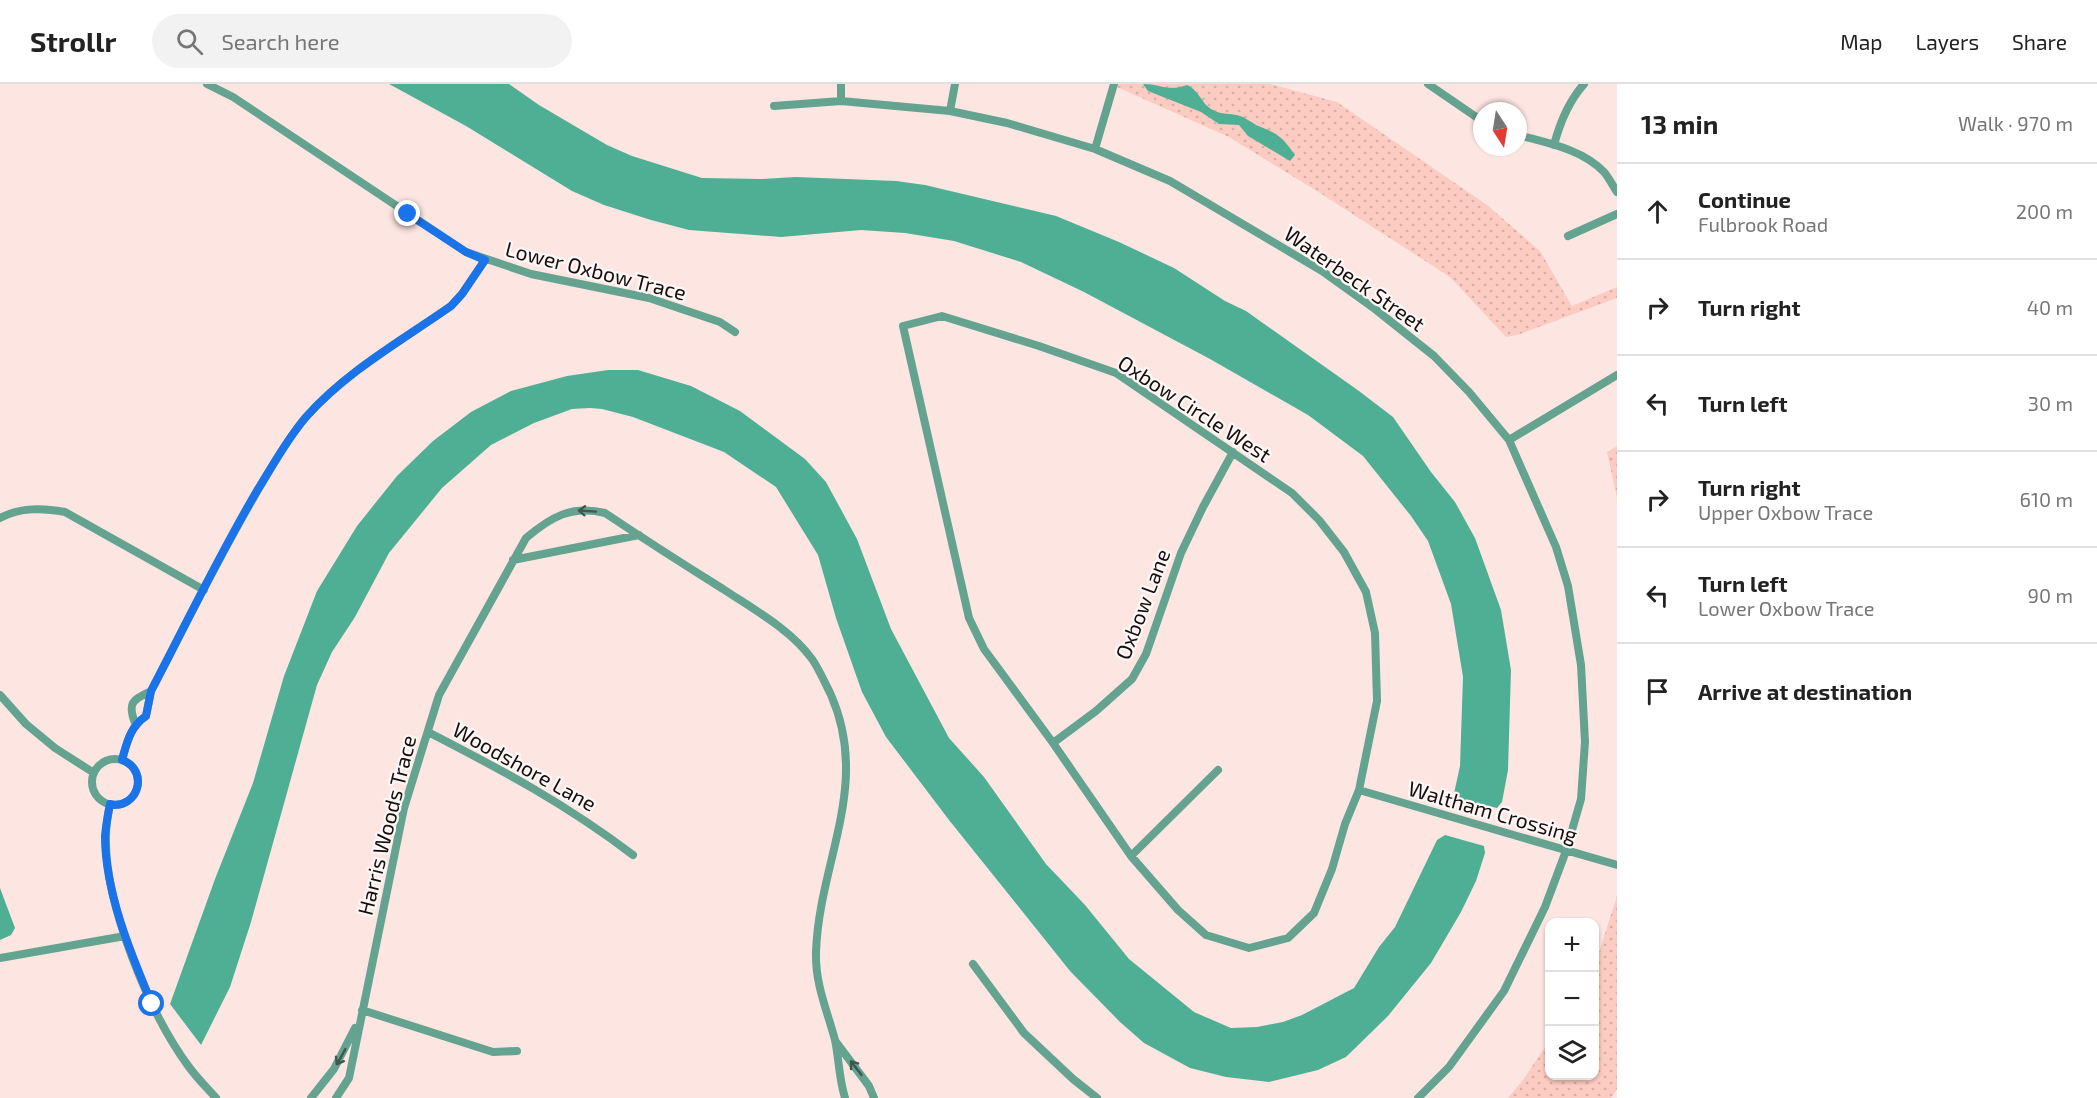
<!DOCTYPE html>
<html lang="en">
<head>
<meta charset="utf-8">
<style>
	:root { --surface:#fff; --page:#f2f2f2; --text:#222; --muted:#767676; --line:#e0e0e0 }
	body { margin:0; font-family:"Exo 2",sans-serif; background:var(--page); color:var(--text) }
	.controls { position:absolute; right:18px; bottom:18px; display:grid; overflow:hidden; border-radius:12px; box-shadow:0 2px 4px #0004 }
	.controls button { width:54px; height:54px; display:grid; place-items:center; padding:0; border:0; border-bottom:2px solid var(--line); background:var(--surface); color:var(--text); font:30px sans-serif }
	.compass { position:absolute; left:1473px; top:18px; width:54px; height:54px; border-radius:50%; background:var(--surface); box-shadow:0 2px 4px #0004; rotate:168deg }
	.stop { position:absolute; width:18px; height:18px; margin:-14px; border:4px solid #1a73e8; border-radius:50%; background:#fff }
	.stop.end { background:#1a73e8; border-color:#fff; box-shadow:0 2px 6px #0008 }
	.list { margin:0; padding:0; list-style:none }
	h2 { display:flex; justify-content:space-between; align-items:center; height:78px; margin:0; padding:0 24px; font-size:26px }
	h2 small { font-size:20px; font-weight:400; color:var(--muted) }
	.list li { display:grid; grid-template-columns:39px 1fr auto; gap:18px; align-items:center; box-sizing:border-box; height:96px; padding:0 24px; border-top:2px solid var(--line) }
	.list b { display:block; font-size:22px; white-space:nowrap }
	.list p { margin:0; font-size:20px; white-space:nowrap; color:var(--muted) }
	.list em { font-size:20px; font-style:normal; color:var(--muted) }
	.icon { flex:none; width:33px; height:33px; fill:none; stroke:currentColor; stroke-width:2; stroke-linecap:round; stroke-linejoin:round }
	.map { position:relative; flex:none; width:1617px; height:1014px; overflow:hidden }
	header { display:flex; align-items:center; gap:36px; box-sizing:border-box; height:84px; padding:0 30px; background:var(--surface); border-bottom:2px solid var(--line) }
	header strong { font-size:28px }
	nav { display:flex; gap:33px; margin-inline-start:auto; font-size:21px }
	.search { width:420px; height:54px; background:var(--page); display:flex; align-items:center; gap:15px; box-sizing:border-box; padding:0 21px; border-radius:33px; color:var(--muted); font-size:22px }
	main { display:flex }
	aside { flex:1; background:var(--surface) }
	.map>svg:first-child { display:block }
	.grass { fill:url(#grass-dots) }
	.water { fill:#4faf95 }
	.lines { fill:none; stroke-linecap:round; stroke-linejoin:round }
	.minor { stroke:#64a390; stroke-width:8 }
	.oneway { stroke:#3d584e }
	.route { stroke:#1a73e8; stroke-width:8 }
	.labels { text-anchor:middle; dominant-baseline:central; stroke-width:4.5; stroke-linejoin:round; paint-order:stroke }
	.street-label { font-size:21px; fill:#160e0d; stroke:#fdf8f7 }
</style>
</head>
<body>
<header>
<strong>Strollr</strong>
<div class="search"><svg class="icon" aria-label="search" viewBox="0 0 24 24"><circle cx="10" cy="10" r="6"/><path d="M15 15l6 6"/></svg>Search here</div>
<nav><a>Map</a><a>Layers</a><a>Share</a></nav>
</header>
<main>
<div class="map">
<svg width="1617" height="1014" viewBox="0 0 1617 1014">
	<defs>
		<pattern id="grass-dots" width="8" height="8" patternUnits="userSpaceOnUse" patternTransform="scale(1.5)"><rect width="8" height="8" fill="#fcccc2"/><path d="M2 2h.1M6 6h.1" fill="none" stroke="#d7aea6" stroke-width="1.8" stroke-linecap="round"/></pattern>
	</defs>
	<rect width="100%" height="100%" fill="#fde6e1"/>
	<path class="grass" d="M 1118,0 L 1270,0 L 1337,18 L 1487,121 L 1540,167 L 1572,222 L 1617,203 L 1617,214 L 1517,251 L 1506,253 L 1450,193 L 1320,109 L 1229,53 L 1117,3 Z
		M 1617,362 L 1617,414 L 1607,368 Z
		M 1617,812 L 1617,1005 L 1611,1014 L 1508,1014 L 1523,996 L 1549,957 L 1550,992 L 1594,992 L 1595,881 Z"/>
	<path class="water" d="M 389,0 L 509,0 L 539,21 L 607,61 L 632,72 L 702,94 L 761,95 L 796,93 L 896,97 L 925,101 L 1056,132 L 1119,158 L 1174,184 L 1225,217 L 1246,227 L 1359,307 L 1393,333 L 1431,388 L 1455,418 L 1475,454 L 1501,526 L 1511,586 L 1508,686 L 1502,718 L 1497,724 L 1453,714 L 1460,682 L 1463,593 L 1451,520 L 1428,457 L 1411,432 L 1363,372 L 1308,331 L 1210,275 L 1084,208 L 1021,178 L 954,157 L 905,149 L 861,146 L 781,153 L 689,146 L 651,136 L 604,121 L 572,107 L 466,42 Z
		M 1143,0 C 1161,0 1168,8 1187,1 C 1201,8 1200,19 1213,26 C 1221,31 1231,29 1240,32 C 1246,34 1251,38 1256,41 C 1278,50 1281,51 1295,71 L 1290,77 L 1248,52 L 1239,41 L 1219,40 L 1201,28 L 1148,7 Z
		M 608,286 L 638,286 L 691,302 L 740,327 L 805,375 L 826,398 L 857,455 L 891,545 L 949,654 L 984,693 L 1046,780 L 1085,821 L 1129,875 L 1194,928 L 1231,944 L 1257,943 L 1283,938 L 1302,931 L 1354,904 L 1379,863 L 1395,843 L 1437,756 L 1445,751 L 1484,762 L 1485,769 L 1476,797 L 1461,828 L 1431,879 L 1388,932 L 1346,973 L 1318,986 L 1269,998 L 1226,993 L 1190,984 L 1144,959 L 1120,938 L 1070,887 L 949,736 L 886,653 L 862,608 L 836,534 L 818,471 L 776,403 L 724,368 L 633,333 L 602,325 L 590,324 L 572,325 L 534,339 L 491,361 L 442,404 L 389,469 L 355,533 L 332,568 L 317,601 L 251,838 L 230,903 L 201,961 L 170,920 L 215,795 L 253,699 L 284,592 L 317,507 L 357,442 L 397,392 L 433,357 L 471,328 L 511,307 L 567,292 Z
		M 0,804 L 15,844 L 11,851 L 0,856 Z"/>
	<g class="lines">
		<path class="minor" d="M 207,0 L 233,13 L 466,168 L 531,190 L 649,214 L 720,238 L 735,248
			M 1428,0 L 1482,37
			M 841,17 L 841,0
			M 774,22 L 841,17 L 950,27 L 1007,39 L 1095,65 L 1170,97 L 1322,187 L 1375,225 L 1434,272 L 1469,308 L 1509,356 L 1556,463 L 1568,502 L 1581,581 L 1585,658 L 1581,715 L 1566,767 L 1545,823 L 1504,907 L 1449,983 L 1418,1014
			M 950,27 L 955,0
			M 1518,51 C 1547,59 1582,65 1604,88 C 1609,94 1613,102 1617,108
			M 1554,61 C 1560,38 1568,18 1584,0
			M 1095,65 L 1114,0
			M 1568,152 L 1617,130
			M 942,232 L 1039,262 L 1116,289 L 1292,409 L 1319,436 L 1344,468 L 1366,508 L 1375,549 L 1377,617 L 1359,706 L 1345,740 L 1332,785 L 1314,829 L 1288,854 L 1249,864 L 1206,851 L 1178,826 L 1131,772 L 1053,659 L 984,565 L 969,534 L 903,242 Z
			M 1509,356 L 1617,291
			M 0,434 C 21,423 43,424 65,428 L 204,506
			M 513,476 L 639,451
			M 0,611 L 26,640 L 55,664 L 94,689
			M 135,639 C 127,618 133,616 151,607
			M 428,648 C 502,686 566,720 633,771
			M 1053,659 L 1096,627 L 1132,595 L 1146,570 L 1181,469 L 1203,423 L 1233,368
			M92 698a23 23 0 1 1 46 0a23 23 0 1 1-46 0Z
			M 122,676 C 127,658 130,643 146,632 L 151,607 C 187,538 221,468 261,401 C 275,378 288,354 306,333 C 347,287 401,257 451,222 L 462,210 L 485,176
			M 1359,706 L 1617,781
			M 110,720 C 108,730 106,741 106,752 C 104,819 149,929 189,983 C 197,994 207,1004 216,1014
			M 1131,772 L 1218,686
			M 0,874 L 125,852
			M 973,880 L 1024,949 L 1073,995 L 1097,1014
			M 362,926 L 493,968 L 517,967
			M 836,958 L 869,1002 L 874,1014
			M 311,1014 L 334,985 L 355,944
			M 336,1014 L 349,994 L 404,724 L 439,611 L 526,454 C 551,433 571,421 605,429 C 644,455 683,480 723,505 C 753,525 790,545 812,575 C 819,585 825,599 831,611 C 871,702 819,778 816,868 C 815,900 827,926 835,956 C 839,975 839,995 845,1014"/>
	</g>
	<defs><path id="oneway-shaft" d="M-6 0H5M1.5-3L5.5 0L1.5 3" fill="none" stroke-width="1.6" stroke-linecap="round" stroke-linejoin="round" transform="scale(1.5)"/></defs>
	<g class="oneway">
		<use href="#oneway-shaft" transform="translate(587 427) rotate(-176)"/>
		<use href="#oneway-shaft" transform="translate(341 973) rotate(119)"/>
		<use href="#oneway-shaft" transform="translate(856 984) rotate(-128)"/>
	</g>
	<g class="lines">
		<path class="route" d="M 152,920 C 131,870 105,808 105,752 C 106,741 108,730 110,720 C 138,726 150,686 122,676 C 127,658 130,643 146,632 L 151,607 C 186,540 219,471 258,405 C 273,381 287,355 306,333 C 347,287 401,257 451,222 L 462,210 L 485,176 L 466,168 L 408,130"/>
	</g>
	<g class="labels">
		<g class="street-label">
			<text transform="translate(596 186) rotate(14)">Lower Oxbow Trace</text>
			<text transform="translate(1355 194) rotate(35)">Waterbeck Street</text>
			<text transform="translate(1195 324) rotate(33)">Oxbow Circle West</text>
			<text transform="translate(1142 520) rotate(-69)">Oxbow Lane</text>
			<text transform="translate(525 682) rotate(29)">Woodshore Lane</text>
			<text transform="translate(1493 727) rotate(16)">Waltham Crossing</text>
			<text transform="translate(386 741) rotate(-76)">Harris Woods Trace</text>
		</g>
	</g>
</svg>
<div class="controls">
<button>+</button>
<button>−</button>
<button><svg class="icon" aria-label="layers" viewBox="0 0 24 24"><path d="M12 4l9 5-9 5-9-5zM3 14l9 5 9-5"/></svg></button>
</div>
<svg class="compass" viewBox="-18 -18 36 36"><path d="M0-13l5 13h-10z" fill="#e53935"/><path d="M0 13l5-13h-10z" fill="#767676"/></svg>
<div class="stop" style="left:152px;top:920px"></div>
<div class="stop end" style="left:408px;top:130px"></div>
</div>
<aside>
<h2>13 min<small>Walk · 970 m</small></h2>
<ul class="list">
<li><svg class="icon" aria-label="ahead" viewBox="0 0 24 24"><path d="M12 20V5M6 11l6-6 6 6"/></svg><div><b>Continue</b><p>Fulbrook Road</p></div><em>200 m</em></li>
<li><svg class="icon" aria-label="right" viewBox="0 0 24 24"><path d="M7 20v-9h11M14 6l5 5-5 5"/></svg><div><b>Turn right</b></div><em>40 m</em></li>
<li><svg class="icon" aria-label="left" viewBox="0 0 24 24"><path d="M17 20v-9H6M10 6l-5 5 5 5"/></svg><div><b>Turn left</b></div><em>30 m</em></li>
<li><svg class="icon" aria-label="right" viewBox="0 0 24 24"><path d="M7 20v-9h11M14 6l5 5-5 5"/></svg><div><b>Turn right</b><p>Upper Oxbow Trace</p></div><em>610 m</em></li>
<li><svg class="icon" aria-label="left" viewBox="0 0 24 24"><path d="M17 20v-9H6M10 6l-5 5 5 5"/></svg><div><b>Turn left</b><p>Lower Oxbow Trace</p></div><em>90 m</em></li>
<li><svg class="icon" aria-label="arrive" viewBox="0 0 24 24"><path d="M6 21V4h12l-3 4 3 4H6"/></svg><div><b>Arrive at destination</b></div></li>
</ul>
</aside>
</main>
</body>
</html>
